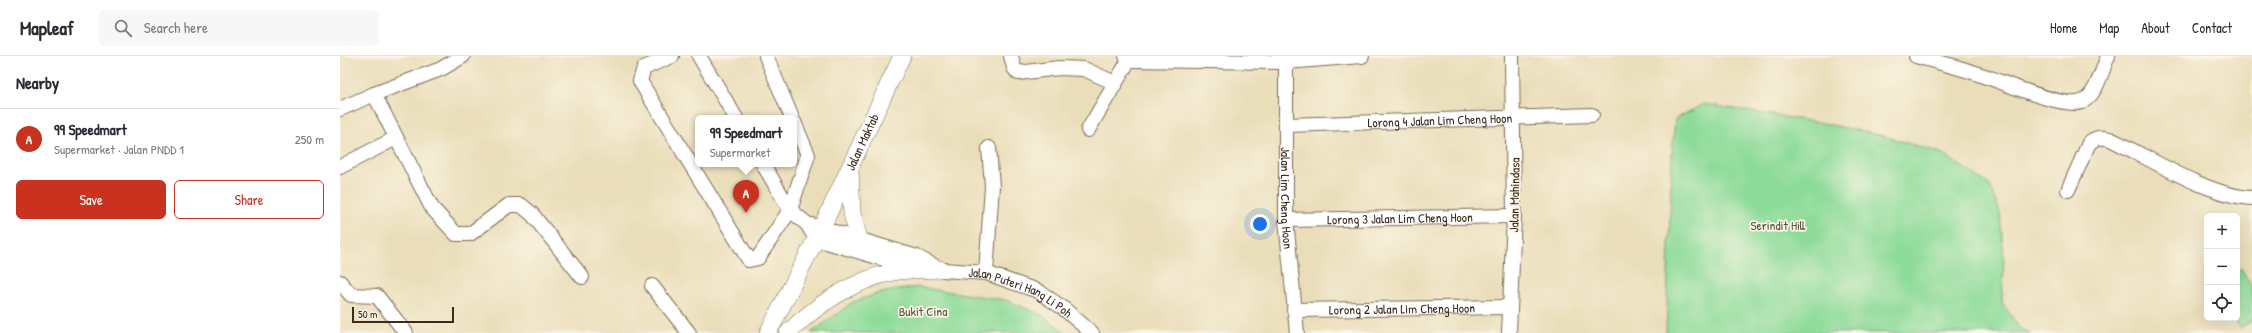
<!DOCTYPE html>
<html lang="en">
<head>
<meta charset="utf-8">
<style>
	:root { --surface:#fff; --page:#f7f7f7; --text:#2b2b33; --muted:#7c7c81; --line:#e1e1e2; --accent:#c8321e }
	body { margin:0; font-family:"Patrick Hand",sans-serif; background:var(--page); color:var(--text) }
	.controls { position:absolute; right:12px; bottom:12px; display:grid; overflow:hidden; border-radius:6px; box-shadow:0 4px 16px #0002 }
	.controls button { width:36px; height:36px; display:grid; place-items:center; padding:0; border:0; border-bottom:1px solid var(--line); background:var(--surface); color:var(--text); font:20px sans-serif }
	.scale { position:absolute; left:12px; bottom:10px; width:102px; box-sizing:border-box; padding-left:4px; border:2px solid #3b2a1e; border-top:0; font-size:11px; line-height:14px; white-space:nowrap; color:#3b2a1e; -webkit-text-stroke:3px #fcf5e5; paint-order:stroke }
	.you { position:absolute; left:920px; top:168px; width:14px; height:14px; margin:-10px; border:3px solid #fff; border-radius:50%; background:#1a73e8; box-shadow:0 0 0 6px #1a73e833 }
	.badge { display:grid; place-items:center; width:26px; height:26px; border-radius:50%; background:var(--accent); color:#fff; font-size:13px; font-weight:700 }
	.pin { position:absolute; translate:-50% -33px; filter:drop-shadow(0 1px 2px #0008) }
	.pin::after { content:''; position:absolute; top:21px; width:14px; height:12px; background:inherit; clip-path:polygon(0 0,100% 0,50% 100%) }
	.popup { position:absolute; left:355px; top:59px; width:102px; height:52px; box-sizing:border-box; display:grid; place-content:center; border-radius:6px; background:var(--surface); filter:drop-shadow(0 1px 3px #0005); font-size:13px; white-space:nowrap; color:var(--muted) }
	.popup b { font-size:15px; color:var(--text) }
	.popup::after { content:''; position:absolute; left:50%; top:100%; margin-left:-8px; border:8px solid transparent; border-top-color:var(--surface) }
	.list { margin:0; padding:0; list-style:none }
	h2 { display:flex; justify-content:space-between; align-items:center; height:52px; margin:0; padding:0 16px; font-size:17px }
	h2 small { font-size:13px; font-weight:400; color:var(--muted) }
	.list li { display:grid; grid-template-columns:26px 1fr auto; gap:12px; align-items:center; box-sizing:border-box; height:60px; padding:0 16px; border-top:1px solid var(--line) }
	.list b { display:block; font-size:15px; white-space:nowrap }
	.list p { margin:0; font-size:13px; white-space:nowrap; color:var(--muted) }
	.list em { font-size:13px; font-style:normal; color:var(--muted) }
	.actions { display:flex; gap:8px; padding:12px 16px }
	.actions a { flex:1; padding:9px 0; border:1px solid var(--accent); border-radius:6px; text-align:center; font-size:14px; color:var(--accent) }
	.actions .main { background:var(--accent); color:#fff }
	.icon { flex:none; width:22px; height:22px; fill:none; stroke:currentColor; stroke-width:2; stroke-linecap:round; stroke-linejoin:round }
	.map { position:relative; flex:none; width:1912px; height:277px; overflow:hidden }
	header { display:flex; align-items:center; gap:24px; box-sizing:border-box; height:56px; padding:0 20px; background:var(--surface); border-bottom:1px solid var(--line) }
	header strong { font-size:19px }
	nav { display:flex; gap:22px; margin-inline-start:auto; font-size:14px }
	.search { width:280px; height:36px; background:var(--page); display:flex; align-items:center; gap:10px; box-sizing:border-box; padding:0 14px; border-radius:6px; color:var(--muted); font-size:15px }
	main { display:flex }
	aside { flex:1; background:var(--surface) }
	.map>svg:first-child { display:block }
	.green { fill:#8ddb99; stroke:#64825c }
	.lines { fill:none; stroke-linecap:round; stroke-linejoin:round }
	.minor-casing { stroke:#786955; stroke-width:16 }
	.major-casing { stroke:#786955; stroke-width:18 }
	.minor { stroke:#fff; stroke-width:14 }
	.major { stroke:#fff; stroke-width:17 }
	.labels { text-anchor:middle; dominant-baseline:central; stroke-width:3.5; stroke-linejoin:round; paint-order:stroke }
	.street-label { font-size:13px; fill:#3b2a1e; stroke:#fcf5e5 }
	.park-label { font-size:13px; fill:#50563d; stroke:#fcf5e5 }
</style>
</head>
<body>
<header>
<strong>Mapleaf</strong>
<div class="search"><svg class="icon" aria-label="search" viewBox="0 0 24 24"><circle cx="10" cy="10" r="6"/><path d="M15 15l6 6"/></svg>Search here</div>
<nav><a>Home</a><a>Map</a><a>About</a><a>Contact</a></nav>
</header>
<main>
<aside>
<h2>Nearby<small></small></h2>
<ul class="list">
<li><span class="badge">A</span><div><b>99 Speedmart</b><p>Supermarket · Jalan PNDD 1</p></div><em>250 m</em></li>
</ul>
<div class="actions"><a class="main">Save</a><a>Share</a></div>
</aside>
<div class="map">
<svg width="1912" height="277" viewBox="0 0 1912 277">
	<rect width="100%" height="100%" fill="#fcf5e5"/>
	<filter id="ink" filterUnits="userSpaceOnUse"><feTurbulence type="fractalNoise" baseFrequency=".025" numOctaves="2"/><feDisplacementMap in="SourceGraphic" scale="8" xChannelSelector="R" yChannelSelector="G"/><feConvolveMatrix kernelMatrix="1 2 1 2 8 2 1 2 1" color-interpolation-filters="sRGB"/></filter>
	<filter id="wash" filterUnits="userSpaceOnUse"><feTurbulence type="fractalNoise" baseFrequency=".012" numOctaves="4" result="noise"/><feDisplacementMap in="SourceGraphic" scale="16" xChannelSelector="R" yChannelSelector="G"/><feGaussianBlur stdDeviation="0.9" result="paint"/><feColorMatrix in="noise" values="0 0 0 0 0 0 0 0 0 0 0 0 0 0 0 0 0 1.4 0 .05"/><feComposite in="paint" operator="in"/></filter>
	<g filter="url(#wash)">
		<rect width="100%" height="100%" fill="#eadeba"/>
		<path class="green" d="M 1364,48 L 1482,67 L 1544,80 L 1601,97 L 1650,129 L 1660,157 L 1664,202 L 1662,246 L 1679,272 L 1690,277 L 1326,277 L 1332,98 L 1335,63 Z
			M 1901,212 L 1912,231 L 1912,265 L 1900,272 L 1894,262 L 1897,262 L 1897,215 Z
			M 577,231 L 666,244 L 702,259 L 726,277 L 471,277 L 513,246 L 539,237 Z"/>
	</g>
	<g filter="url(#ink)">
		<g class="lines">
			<g class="minor-casing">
				<g id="minor">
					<path d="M 332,0 L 304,12 L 300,25 L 409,204 L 418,202 L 450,154 L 468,99 L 454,66"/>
					<path d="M 359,0 L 396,62"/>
					<path d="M 426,0 L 452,62"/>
					<path d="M 671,0 L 674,12 L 678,17 L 719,12 L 744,13 L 775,27"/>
					<path d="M 786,0 L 789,4 L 946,6 L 1022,0"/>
					<path d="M 1576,0 C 1597,6 1618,11 1638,18 C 1659,24 1723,53 1741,46 C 1756,41 1762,14 1768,0"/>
					<path id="s1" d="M 946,6 L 946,164 L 957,277"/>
					<path d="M 34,38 L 92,152 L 116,178 L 130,178 L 169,149 L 181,149 L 192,158 L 242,221"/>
					<path d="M 0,53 L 34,38 L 101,13 L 123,0"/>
					<path id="s2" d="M 947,69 L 1252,59"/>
					<path d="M 748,74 L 789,4"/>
					<path id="s3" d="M 423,108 L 450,154 L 467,168 L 476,183 L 575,212 L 646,217 L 698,235 L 723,252 L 752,277"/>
					<path d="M 0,111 L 56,82"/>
					<path d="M 1728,134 L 1749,87 C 1756,81 1761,81 1770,83 C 1810,102 1868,140 1912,142"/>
					<path id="s4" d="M 946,164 L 1174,160"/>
					<path d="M 471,169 L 577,201 L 596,211"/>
					<path d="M 646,217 L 652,130 L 649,92"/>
					<path d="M 0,226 L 11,239 L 37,240 L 66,277"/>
					<path d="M 312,230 L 349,277"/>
					<path id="s5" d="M 954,254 L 1170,251"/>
					<path d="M 1169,277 L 1174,160 L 1172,0"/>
				</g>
			</g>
			<g class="major-casing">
				<g id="major">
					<path d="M 510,113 L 512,158 L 519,182"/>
					<path id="s6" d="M 428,277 L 482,171 L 562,0"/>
					<path d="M 448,277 C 476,249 514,224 553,216 C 568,213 584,214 599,213"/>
				</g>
			</g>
			<use href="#minor" class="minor"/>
			<use href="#major" class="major"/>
		</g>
	</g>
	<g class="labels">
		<g class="street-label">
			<text stroke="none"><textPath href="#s2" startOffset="153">Lorong 4 Jalan Lim Cheng Hoon</textPath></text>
			<text stroke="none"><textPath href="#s6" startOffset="213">Jalan Maktab</textPath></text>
			<text transform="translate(1174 139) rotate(-89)">Jalan Mahindasa</text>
			<text stroke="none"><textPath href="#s1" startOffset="136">Jalan Lim Cheng Hoon</textPath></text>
			<text stroke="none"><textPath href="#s4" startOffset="114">Lorong 3 Jalan Lim Cheng Hoon</textPath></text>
			<text stroke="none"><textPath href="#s3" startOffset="306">Jalan Puteri Hang Li Poh</textPath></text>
			<text stroke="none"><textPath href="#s5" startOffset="108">Lorong 2 Jalan Lim Cheng Hoon</textPath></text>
		</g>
		<g class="park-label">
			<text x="1438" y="169">Serindit Hill</text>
			<text x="583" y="255">Bukit Cina</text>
		</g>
	</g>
</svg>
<div class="controls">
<button>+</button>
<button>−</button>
<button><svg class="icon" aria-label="locate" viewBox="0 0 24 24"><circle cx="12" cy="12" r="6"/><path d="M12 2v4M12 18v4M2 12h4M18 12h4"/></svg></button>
</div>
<div class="scale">50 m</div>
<div class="you"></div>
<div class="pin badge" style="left:406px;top:157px">A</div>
<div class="popup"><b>99 Speedmart</b>Supermarket</div>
</div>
</main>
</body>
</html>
